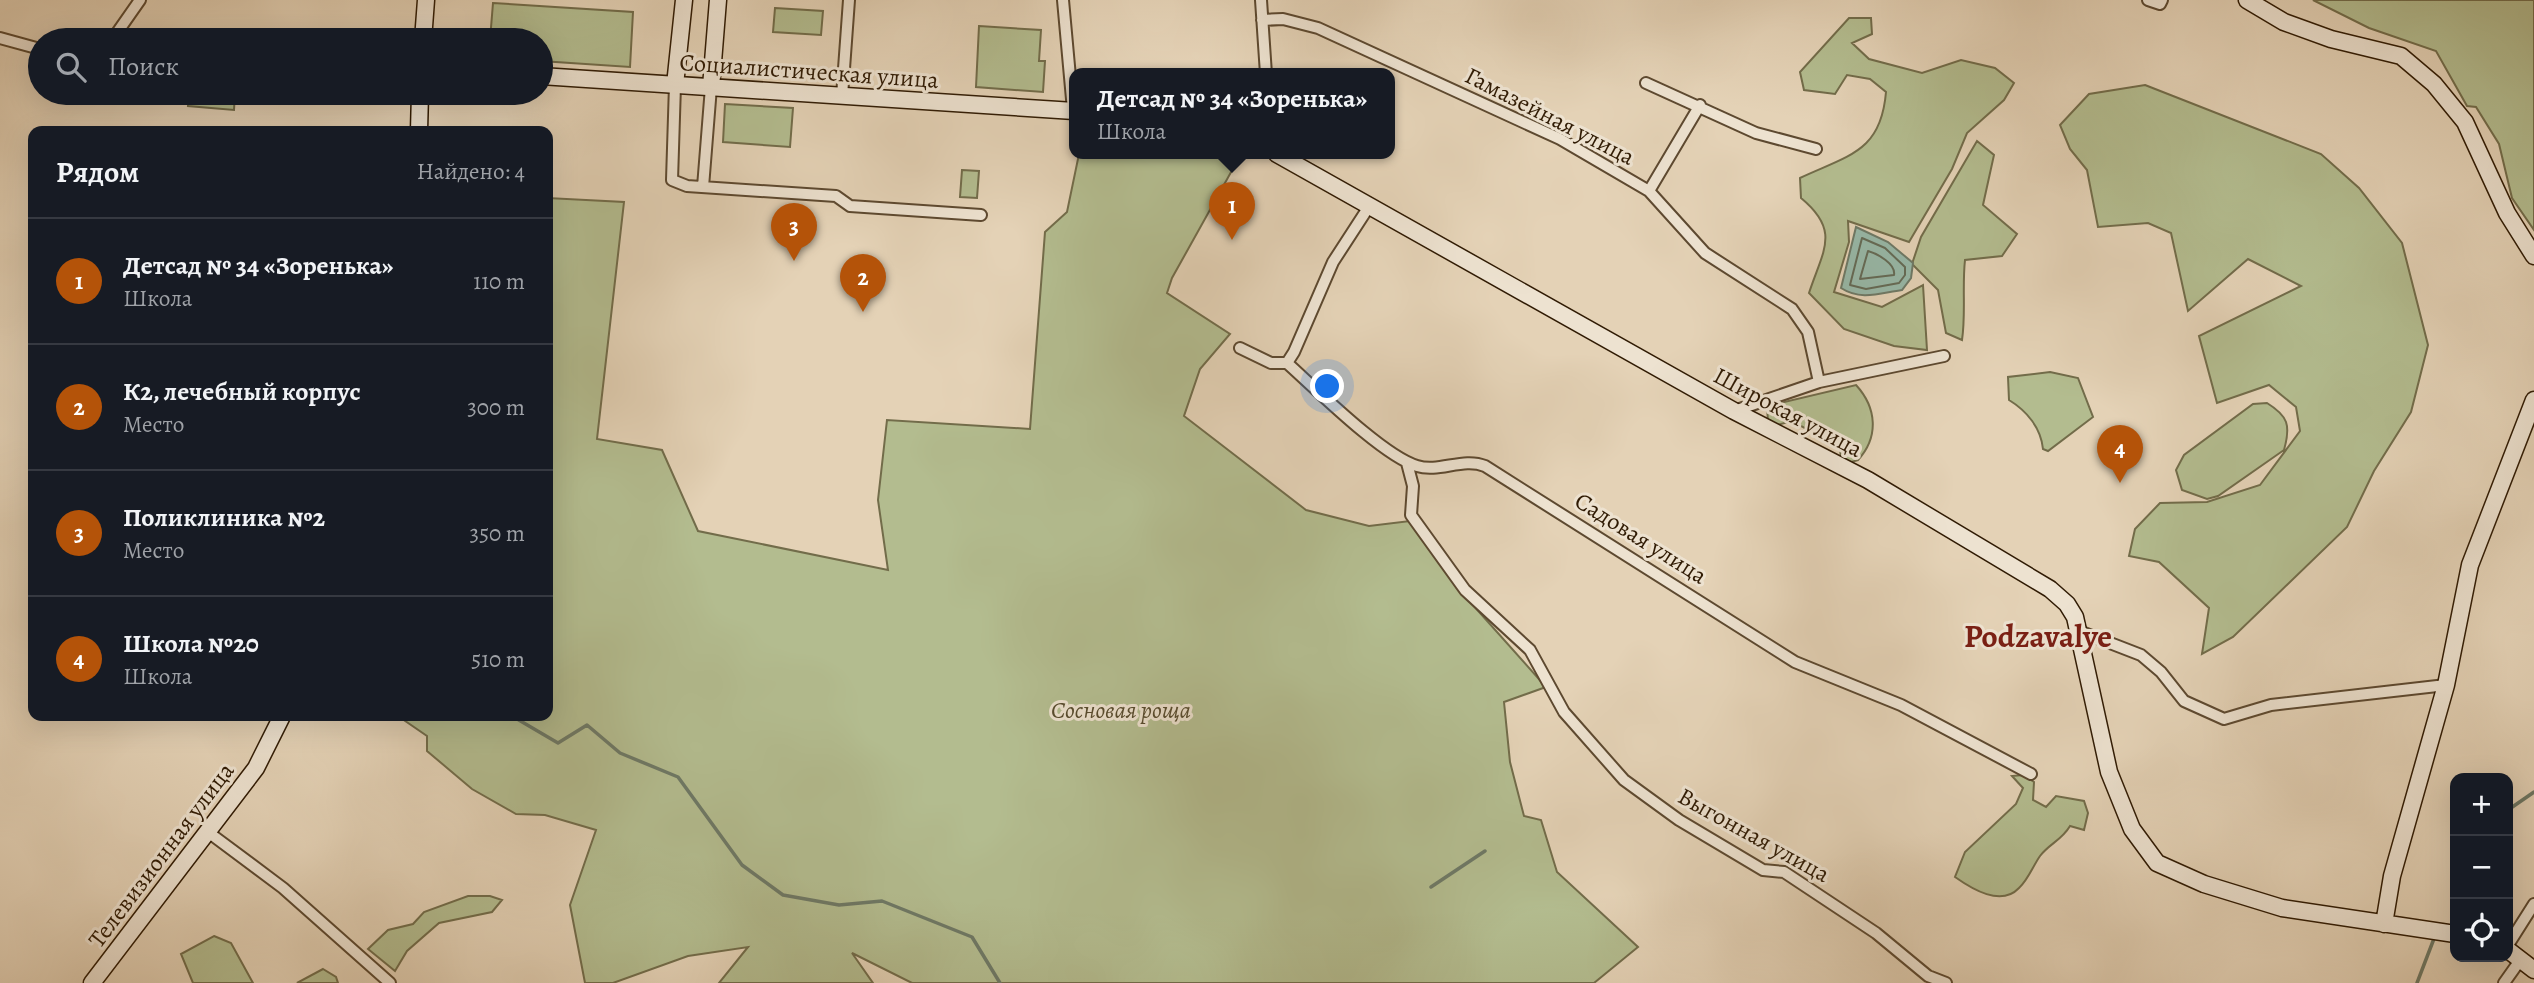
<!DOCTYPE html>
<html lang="ru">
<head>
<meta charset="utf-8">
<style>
	:root { --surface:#171b24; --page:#20242c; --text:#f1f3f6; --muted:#9ea1a6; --line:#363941; --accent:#b45309 }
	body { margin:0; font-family:Alegreya,serif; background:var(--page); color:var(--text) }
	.controls { position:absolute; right:21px; bottom:21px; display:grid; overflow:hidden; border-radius:14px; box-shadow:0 7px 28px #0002 }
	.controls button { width:63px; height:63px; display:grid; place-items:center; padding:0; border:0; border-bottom:2px solid var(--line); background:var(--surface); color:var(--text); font:35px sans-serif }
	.you { position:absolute; left:1328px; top:387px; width:24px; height:24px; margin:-18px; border:5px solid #fff; border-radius:50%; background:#1a73e8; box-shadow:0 0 0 10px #1a73e833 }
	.badge { display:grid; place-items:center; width:46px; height:46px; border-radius:50%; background:var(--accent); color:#fff; font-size:23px; font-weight:700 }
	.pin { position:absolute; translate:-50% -58px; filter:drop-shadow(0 2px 4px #0008) }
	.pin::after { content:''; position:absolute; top:37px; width:24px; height:21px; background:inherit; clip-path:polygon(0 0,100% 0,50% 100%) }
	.popup { position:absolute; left:1069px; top:68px; width:326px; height:91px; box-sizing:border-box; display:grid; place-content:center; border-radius:14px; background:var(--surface); filter:drop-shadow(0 2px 5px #0005); font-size:23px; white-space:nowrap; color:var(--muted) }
	.popup b { font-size:26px; color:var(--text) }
	.popup::after { content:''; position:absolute; left:50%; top:100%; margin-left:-14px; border:14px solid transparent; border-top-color:var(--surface) }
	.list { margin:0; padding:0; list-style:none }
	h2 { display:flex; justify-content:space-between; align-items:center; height:91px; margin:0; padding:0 28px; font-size:30px }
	h2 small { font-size:23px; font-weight:400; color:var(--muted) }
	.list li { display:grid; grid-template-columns:46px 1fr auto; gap:21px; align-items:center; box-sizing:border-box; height:126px; padding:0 28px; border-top:2px solid var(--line) }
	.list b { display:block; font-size:26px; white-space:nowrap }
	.list p { margin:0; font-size:23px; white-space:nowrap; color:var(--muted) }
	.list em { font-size:23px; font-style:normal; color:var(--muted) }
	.icon { flex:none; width:38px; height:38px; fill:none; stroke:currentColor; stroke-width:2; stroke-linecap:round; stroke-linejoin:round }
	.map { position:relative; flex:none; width:2534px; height:983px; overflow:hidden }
	.search { position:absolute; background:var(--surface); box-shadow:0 7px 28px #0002; left:28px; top:28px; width:525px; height:77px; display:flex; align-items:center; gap:18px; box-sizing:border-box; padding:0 24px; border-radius:38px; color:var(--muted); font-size:26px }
	.panel { position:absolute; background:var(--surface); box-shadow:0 7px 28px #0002; left:28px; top:126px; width:525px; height:595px; border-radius:14px }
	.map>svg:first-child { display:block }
	.green { fill:#b3bc8f; stroke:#726c4a; stroke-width:2 }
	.water { fill:#97b8a8; stroke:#6e7966; stroke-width:2 }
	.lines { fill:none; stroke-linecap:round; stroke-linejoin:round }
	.shore { stroke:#646a56; stroke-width:2 }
	.stream { stroke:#6e7966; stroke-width:3.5 }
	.street-casing { stroke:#5d4930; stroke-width:14 }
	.secondary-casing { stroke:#301b04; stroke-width:19 }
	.street { stroke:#ede2d0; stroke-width:10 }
	.secondary { stroke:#ede2d0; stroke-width:16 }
	.labels { text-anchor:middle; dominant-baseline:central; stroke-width:6; stroke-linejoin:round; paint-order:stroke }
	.street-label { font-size:24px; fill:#301b04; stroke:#ede2d0 }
	.park-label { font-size:24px; font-style:italic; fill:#574b2e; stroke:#ede2d0 }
	.district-label { font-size:32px; font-weight:bold; fill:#7a1f14; stroke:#ede2d0 }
</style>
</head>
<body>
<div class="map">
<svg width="2534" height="983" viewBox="0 0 2534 983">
	<rect width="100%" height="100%" fill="#e4d2b6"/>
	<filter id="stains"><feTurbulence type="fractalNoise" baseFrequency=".00286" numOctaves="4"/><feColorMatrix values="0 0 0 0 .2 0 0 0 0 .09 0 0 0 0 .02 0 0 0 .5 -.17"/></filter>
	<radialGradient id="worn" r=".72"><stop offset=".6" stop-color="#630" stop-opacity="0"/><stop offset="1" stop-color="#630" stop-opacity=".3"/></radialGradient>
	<path class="green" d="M 2313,0 L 2534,0 L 2534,230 L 2512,198 L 2499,144 L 2476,107 L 2467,106 L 2436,51 L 2369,28 Z
		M 493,3 L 633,12 L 630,67 L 541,61 L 541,40 L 490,40 Z
		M 775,8 L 823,11 L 821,35 L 773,32 Z
		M 1849,18 L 1871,18 L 1872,34 L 1852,43 L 1869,59 L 1922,73 L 1961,60 L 1995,68 L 2014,83 L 2004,100 L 1967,133 L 1952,169 L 1909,242 L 1848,221 L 1849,242 L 1834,292 L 1882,307 L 1923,285 L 1927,350 L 1894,346 L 1844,329 L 1809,293 C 1823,250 1841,231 1801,198 L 1800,178 C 1849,155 1881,152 1886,92 L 1870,79 L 1847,75 L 1835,94 L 1804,90 L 1800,72 Z
		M 979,26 L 1041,30 L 1039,61 L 1045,61 L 1043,92 L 976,87 Z
		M 2145,85 L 2321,154 L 2359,188 L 2402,243 L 2428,345 L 2411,412 L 2374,471 L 2347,527 L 2233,637 L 2202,654 L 2209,608 L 2159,562 L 2129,556 L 2135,529 L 2160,503 L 2207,502 L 2260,485 L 2300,431 L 2296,407 L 2269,385 L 2217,403 L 2199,336 L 2301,286 L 2248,259 L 2188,311 L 2171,233 L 2148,223 L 2098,227 L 2087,170 L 2070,149 L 2060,125 L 2089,94 Z
		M 189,93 L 235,93 L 234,110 L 188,106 Z
		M 725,104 L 793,108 L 790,147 L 723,142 Z
		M 1977,141 L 1994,155 L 1983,205 L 2017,234 L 2002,256 L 1965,260 C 1962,287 1966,314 1962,340 L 1946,333 L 1938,290 L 1912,264 L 1921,237 Z
		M 1079,154 L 1240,156 L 1172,278 L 1167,293 L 1230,334 L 1200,369 L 1184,416 L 1306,510 L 1369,526 L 1410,521 L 1464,595 L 1546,687 L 1504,702 L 1510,762 L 1524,816 L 1541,820 L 1557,872 L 1638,947 L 1594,983 L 912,983 L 852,953 L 873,983 L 719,983 L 748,947 L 688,956 L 613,983 L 585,983 L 570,905 L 596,830 L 545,815 L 516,814 L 472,789 L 427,751 L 427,736 L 398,716 L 548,716 L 548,198 L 624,202 L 597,439 L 662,450 L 698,531 L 888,570 L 878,500 L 887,420 L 1030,429 L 1045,232 L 1067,212 Z
		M 962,170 L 979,171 L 977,198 L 960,197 Z
		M 2050,372 L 2078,378 L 2093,417 L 2048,451 L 2043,449 C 2041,428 2027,411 2009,400 L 2008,377 Z
		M 1856,385 C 1877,408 1879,437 1858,460 L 1848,463 L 1841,461 L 1840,447 L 1792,421 L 1777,425 L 1768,422 L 1767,406 Z
		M 2267,403 C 2288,416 2291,425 2284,450 L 2218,496 L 2207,499 L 2182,490 L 2176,470 L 2184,455 L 2253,404 Z
		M 2023,775 L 2034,782 L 2033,800 L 2046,807 L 2056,796 L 2084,801 L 2088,813 L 2084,830 L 2070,826 C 2062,840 2049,844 2040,856 C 2033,866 2028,880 2019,888 C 2001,907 1972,889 1955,877 L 1965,852 L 2016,804 L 2023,788 L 2012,776 Z
		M 468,896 L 490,896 L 502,900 L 492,912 L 439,923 L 407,951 L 395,971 L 368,949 L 388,930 L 413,924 L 424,912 Z
		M 214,936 L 231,943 L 253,983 L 193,983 L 181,954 Z
		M 323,969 L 336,977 L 338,983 L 297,983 Z"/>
	<path class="water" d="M 1856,227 L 1888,242 L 1913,263 L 1911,278 L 1902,290 C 1880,293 1861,301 1841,288 Z"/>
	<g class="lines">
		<path class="shore" d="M 1862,238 L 1885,248 L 1905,267 L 1905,275 L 1899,283 L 1866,289 L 1850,285 Z
			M 1868,251 C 1878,254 1896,264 1894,275 L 1860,279 Z"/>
		<path class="stream" d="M 512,716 L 558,743 L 587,725 L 620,753 L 678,777 L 742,865 L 783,895 L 839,905 L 882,901 L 972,937 L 1000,983
			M 2508,810 L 2534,792
			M 1431,887 L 1485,851
			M 2455,898 L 2455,908
			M 2417,983 L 2435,936"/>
		<g class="street-casing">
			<path id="street" d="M 1063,0 L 1073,110
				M 1261,0 L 1266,74
				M 2148,0 L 2160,4 L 2162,0
				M 1262,20 L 1283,19 L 1318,28 L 1560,139 L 1649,191 L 1705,253 L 1792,309 L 1808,332 L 1819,382
				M 0,38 L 40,49
				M 112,40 L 140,0
				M 1646,83 L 1756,133 L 1816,149
				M 675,85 L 672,180 L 687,186 L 836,196 L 850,206 L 981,215
				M 842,96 L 849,0
				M 703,187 L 711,87
				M 1649,191 L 1700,105
				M 1240,348 L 1271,363 L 1287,363 C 1315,388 1383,456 1417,466 C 1439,473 1463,457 1485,466 L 1795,662 L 1901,705 L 2031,774
				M 1287,363 L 1294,352 L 1333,262 L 1370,205
				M 1734,411 L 1819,382 L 1944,356
				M 1407,463 L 1413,486 L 1411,515 L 1465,590 L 1530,650 L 1564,712 L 1624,780 L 1679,820 L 1763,870 L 1784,872 L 1876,933 L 1928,976 L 1946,983
				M 2079,631 L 2141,655 L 2161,672 L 2184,701 L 2224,719 L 2271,705 L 2446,685
				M 208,832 L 283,888 L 390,983
				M 2508,945 L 2534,904
				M 2504,983 L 2521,959"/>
		</g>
		<g class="secondary-casing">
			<path id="secondary" d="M 2247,0 L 2284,22 L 2331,39 L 2401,56 L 2434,84 L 2465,122 L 2507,213 L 2534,256
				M 423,40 L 426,0
				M 541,76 L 1074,111
				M 675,85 L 684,0
				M 711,87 L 718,0
				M 419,131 L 420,93
				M 1277,154 L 1734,411 L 1868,480 L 2050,589 L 2067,604 L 2075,617 L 2109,772 L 2132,829 L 2157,863 L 2204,884 L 2282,908 L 2455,934
				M 2384,924 L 2392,876 L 2446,685 L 2470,565 L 2534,400
				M 2508,950 L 2534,970
				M 92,983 L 256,768 L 282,716"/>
		</g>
		<use href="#street" class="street"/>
		<use href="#secondary" class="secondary"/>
	</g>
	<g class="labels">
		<g class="street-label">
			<text transform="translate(809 71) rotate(4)">Социалистическая улица</text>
			<text transform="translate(1550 116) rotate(27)">Гамазейная улица</text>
			<text transform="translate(1788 412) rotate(28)">Широкая улица</text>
			<text transform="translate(1641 538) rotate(32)">Садовая улица</text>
			<text transform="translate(1754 835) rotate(29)">Выгонная улица</text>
			<text transform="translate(161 855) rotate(-53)">Телевизионная улица</text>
		</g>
		<g class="park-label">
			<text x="1121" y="710">Сосновая роща</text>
		</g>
		<g class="district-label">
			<text x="2038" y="636">Podzavalye</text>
		</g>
	</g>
	<rect width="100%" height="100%" filter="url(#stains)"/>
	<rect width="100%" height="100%" fill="url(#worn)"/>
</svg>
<div class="controls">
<button>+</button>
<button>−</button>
<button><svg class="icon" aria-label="locate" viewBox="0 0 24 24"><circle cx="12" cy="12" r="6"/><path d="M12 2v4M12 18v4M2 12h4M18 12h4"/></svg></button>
</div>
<div class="you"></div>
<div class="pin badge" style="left:1232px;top:240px">1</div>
<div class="popup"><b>Детсад № 34 «Зоренька»</b>Школа</div>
<div class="pin badge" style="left:863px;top:312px">2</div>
<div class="pin badge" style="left:794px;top:261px">3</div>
<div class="pin badge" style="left:2120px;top:483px">4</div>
<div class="search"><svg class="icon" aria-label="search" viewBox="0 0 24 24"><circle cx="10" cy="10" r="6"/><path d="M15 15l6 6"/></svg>Поиск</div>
<section class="panel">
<h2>Рядом<small>Найдено: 4</small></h2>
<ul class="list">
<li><span class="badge">1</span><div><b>Детсад № 34 «Зоренька»</b><p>Школа</p></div><em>110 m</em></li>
<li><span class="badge">2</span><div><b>К2, лечебный корпус</b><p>Место</p></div><em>300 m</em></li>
<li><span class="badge">3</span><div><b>Поликлиника №2</b><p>Место</p></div><em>350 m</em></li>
<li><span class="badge">4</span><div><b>Школа №20</b><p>Школа</p></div><em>510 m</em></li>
</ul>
</section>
</div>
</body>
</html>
